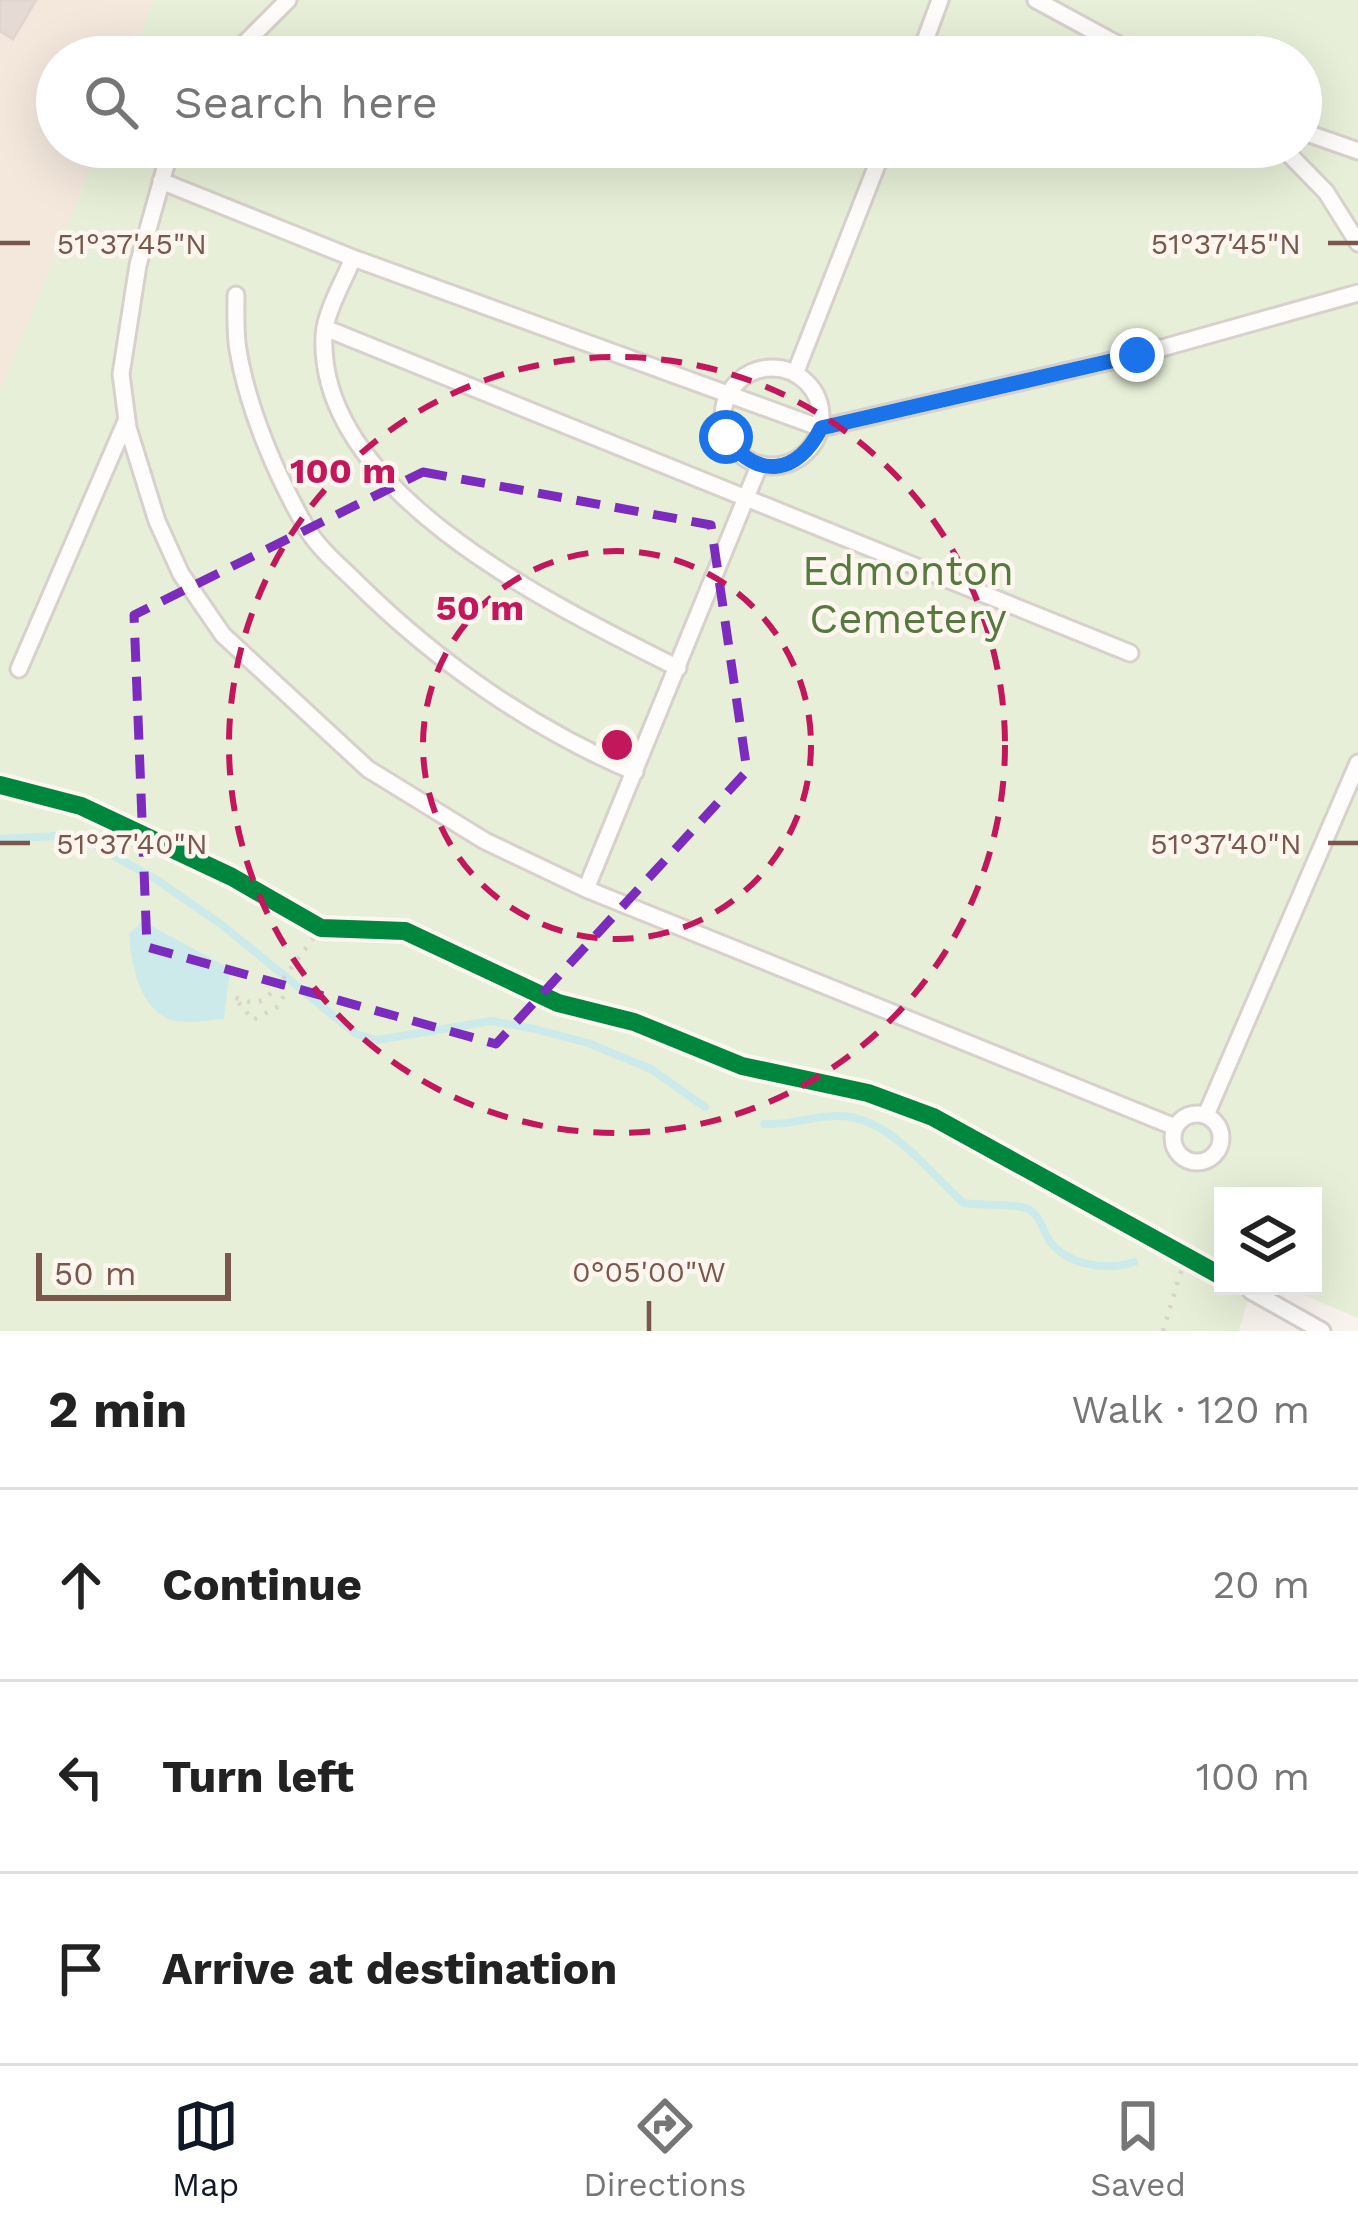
<!DOCTYPE html>
<html lang="en">
<head>
<meta charset="utf-8">
<style>
	:root { --surface:#fff; --page:#f6f6f6; --text:#222; --muted:#767676; --line:#e0e0e0; --accent:#111827 }
	body { margin:0; font-family:"Work Sans",sans-serif; background:var(--page); color:var(--text) }
	.controls { position:absolute; right:36px; bottom:36px; display:grid; overflow:hidden; border-radius:0px; box-shadow:0 12px 48px #0002 }
	.controls button { width:108px; height:108px; display:grid; place-items:center; padding:0; border:0; border-bottom:3px solid var(--line); background:var(--surface); color:var(--text); font:60px sans-serif }
	.scale { position:absolute; left:36px; bottom:30px; width:195px; box-sizing:border-box; padding-left:12px; border:6px solid #79574b; border-top:0; font-size:33px; line-height:42px; white-space:nowrap; color:#79574b; -webkit-text-stroke:9px #fff7ef; paint-order:stroke }
	.stop { position:absolute; width:36px; height:36px; margin:-27px; border:9px solid #1a73e8; border-radius:50%; background:#fff }
	.stop.end { background:#1a73e8; border-color:#fff; box-shadow:0 3px 12px #0008 }
	.list { margin:0; padding:0; list-style:none }
	h2 { display:flex; justify-content:space-between; align-items:center; height:156px; margin:0; padding:0 48px; font-size:51px }
	h2 small { font-size:39px; font-weight:400; color:var(--muted) }
	.list li { display:grid; grid-template-columns:78px 1fr auto; gap:36px; align-items:center; box-sizing:border-box; height:192px; padding:0 48px; border-top:3px solid var(--line) }
	.list b { display:block; font-size:45px; white-space:nowrap }
	.list em { font-size:39px; font-style:normal; color:var(--muted) }
	.icon { flex:none; width:66px; height:66px; fill:none; stroke:currentColor; stroke-width:2; stroke-linecap:round; stroke-linejoin:round }
	.map { position:relative; flex:none; width:1358px; height:1331px; overflow:hidden }
	.search { position:absolute; background:var(--surface); box-shadow:0 12px 48px #0002; left:36px; right:36px; top:36px; height:132px; display:flex; align-items:center; gap:30px; box-sizing:border-box; padding:0 42px; border-radius:66px; color:var(--muted); font-size:45px }
	.sheet { height:732px; background:var(--surface) }
	nav { display:flex; justify-content:space-around; align-items:center; box-sizing:border-box; height:168px; border-top:3px solid var(--line); background:var(--surface); font-size:33px; color:var(--muted) }
	nav a { display:grid; justify-items:center; gap:6px }
	nav .on { color:var(--accent) }
	.map>svg:first-child { display:block }
	.residential { fill:#f4e8dd }
	.green { fill:#e7efd8 }
	.water { fill:#cdeaea }
	.lines { fill:none; stroke-linecap:round; stroke-linejoin:round }
	.stream { stroke:#cdeaea; stroke-width:8 }
	.building { fill:#e5dbd4; stroke:#e2d5cf; stroke-width:3 }
	.service-casing { stroke:#d8d0cb; stroke-width:21 }
	.path { stroke:#dbd1ce; stroke-width:4.5; stroke-dasharray:3 9; stroke-linecap:butt }
	.service { stroke:#fefdfc; stroke-width:15 }
	.cycleway-casing { stroke:#fff7ef; stroke-width:26 }
	.cycleway { stroke:#00873e; stroke-width:18 }
	.route { stroke:#1a73e8; stroke-width:15 }
	.marked { fill:none; stroke:#7b2cbf; stroke-width:9; stroke-dasharray:24 15; stroke-linejoin:round }
	.ticks { fill:none; stroke:#79574b; stroke-width:4.5 }
	.ring { fill:none; stroke:#c2185b; stroke-width:6; stroke-dasharray:21 15 }
	.labels { text-anchor:middle; dominant-baseline:central; stroke-width:9; stroke-linejoin:round; paint-order:stroke }
	.park-label { font-size:42px; fill:#56793f; stroke:#fff7ef }
	.ticks-label { font-size:30px; text-anchor:middle; fill:#79574b; stroke:#fff7ef; stroke-width:9; stroke-linejoin:round; paint-order:stroke }
	.centre { fill:#c2185b; stroke:#fff7ef; stroke-width:6 }
	.ring-label { font-size:36px; text-anchor:middle; font-weight:bold; fill:#c2185b; stroke:#fff7ef; stroke-width:9; stroke-linejoin:round; paint-order:stroke }
</style>
</head>
<body>
<div class="map">
<svg width="1358" height="1331" viewBox="0 0 1358 1331">
	<rect width="100%" height="100%" fill="#f8f3ed"/>
	<path class="residential" d="M 0,0 L 153,0 L 132,57 L 57,57 L 57,147 L 99,147 L 0,391 Z"/>
	<path class="green" d="M 153,0 L 1358,0 L 1358,1318 L 1283,1286 L 1313,1286 L 1313,1196 L 1223,1196 L 1223,1286 L 1252,1286 L 1239,1331 L 0,1331 L 0,391 L 99,147 L 1301,147 L 1301,57 L 132,57 Z"/>
	<path class="water" d="M 143,921 L 230,969 L 224,1019 C 209,1020 190,1024 176,1021 C 140,1014 131,964 129,934 Z"/>
	<g class="lines">
		<path class="stream" d="M 0,839 L 56,836 L 96,846 L 157,880 L 222,925 L 356,1034 L 377,1040 L 491,1021 L 531,1028 L 588,1043 L 651,1069 L 705,1107
			M 764,1124 C 789,1126 814,1115 840,1116 C 890,1117 929,1173 964,1203 C 980,1206 1017,1203 1028,1209 C 1041,1216 1042,1229 1049,1240 C 1067,1266 1107,1271 1134,1262"/>
	</g>
	<path class="building" d="M 0,0 L 36,0 L 13,39 L 0,31 Z"/>
	<g class="lines">
		<g class="service-casing">
			<path id="service" d="M 1036,0 L 1141,57
				M 231,57 L 288,0
				M 919,57 L 940,0
				M 1301,131 L 1358,151
				M 171,147 L 138,265 L 121,374 L 128,428 L 157,521 L 181,574 L 223,635 L 368,769 L 485,841 L 586,889 L 1175,1127
				M 1282,147 L 1326,192 L 1358,243
				M 161,181 L 353,258 L 821,428 L 1137,355 L 1358,293
				M 353,258 C 344,281 325,312 324,336 C 317,494 559,608 678,668
				M 236,295 C 236,313 235,333 238,350 C 248,410 277,477 307,529 C 320,550 340,566 357,583 C 436,661 532,729 635,772
				M 325,328 L 1130,653
				M723 417a49 49 0 1 1 98 0a49 49 0 1 1-98 0Z
				M 795,374 L 884,147
				M 19,669 L 127,419
				M 586,889 L 759,466
				M1173 1138a24 24 0 1 1 48 0a24 24 0 1 1-48 0Z
				M 1206,1115 L 1358,763
				M 1251,1291 L 1322,1331"/>
		</g>
		<path class="path" d="M 279,984 C 263,1003 257,1007 234,997 L 253,1020 L 279,1006 L 285,993 L 279,984 L 321,928
			M 1163,1331 L 1185,1258"/>
		<use href="#service" class="service"/>
		<g class="cycleway-casing">
			<path id="cycleway" d="M 0,785 L 81,806 L 232,877 L 321,928 L 405,931 L 558,1003 L 634,1022 L 742,1066 L 868,1093 L 933,1117 L 1223,1277"/>
		</g>
		<use href="#cycleway" class="cycleway"/>
	</g>
	<g class="lines">
		<path class="route" d="M 726,437 C 758,481 798,474 821,428 L 1137,355"/>
	</g>
	<path class="marked" d="M 423,472 L 711,525 L 747,771 L 496,1044 L 147,947 L 134,615 Z"/>
	<path class="ticks" d="M 0,243 L 30,243M 1328,243 L 1358,243M 0,843 L 30,843M 1328,843 L 1358,843M 649,1301 L 649,1331"/>
	<g class="ring">
		<circle cx="617" cy="745" r="194"/>
		<circle cx="617" cy="745" r="388"/>
	</g>
	<g class="labels">
		<g class="park-label">
			<text x="908" y="570">Edmonton<tspan x="908" dy="48">Cemetery</tspan></text>
		</g>
	</g>
	<g class="ticks-label">
		<text x="132" y="254">51°37'45"N</text>
		<text x="1226" y="254">51°37'45"N</text>
		<text x="132" y="854">51°37'40"N</text>
		<text x="1226" y="854">51°37'40"N</text>
		<text x="649" y="1282">0°05'00"W</text>
	</g>
	<circle cx="617" cy="745" r="18" class="centre"/>
	<g class="ring-label">
		<text x="343" y="483">100 m</text>
		<text x="480" y="620">50 m</text>
	</g>
</svg>
<div class="controls">
<button><svg class="icon" aria-label="layers" viewBox="0 0 24 24"><path d="M12 4l9 5-9 5-9-5zM3 14l9 5 9-5"/></svg></button>
</div>
<div class="scale">50 m</div>
<div class="stop" style="left:726px;top:437px"></div>
<div class="stop end" style="left:1137px;top:355px"></div>
<div class="search"><svg class="icon" aria-label="search" viewBox="0 0 24 24"><circle cx="10" cy="10" r="6"/><path d="M15 15l6 6"/></svg>Search here</div>
</div>
<section class="sheet">
<h2>2 min<small>Walk · 120 m</small></h2>
<ul class="list">
<li><svg class="icon" aria-label="ahead" viewBox="0 0 24 24"><path d="M12 20V5M6 11l6-6 6 6"/></svg><div><b>Continue</b></div><em>20 m</em></li>
<li><svg class="icon" aria-label="left" viewBox="0 0 24 24"><path d="M17 20v-9H6M10 6l-5 5 5 5"/></svg><div><b>Turn left</b></div><em>100 m</em></li>
<li><svg class="icon" aria-label="arrive" viewBox="0 0 24 24"><path d="M6 21V4h12l-3 4 3 4H6"/></svg><div><b>Arrive at destination</b></div></li>
</ul>
</section>
<nav>
<a class="on"><svg class="icon" aria-label="map" viewBox="0 0 24 24"><path d="M3 6l6-2 6 2 6-2v14l-6 2-6-2-6 2zM9 4v14M15 6v14"/></svg>Map</a>
<a><svg class="icon" aria-label="directions" viewBox="0 0 24 24"><path d="M12 3l9 9-9 9-9-9zM9 14v-3h6M13 9l2 2-2 2"/></svg>Directions</a>
<a><svg class="icon" aria-label="saved" viewBox="0 0 24 24"><path d="M7 4h10v16l-5-4-5 4z"/></svg>Saved</a>
</nav>
</body>
</html>
